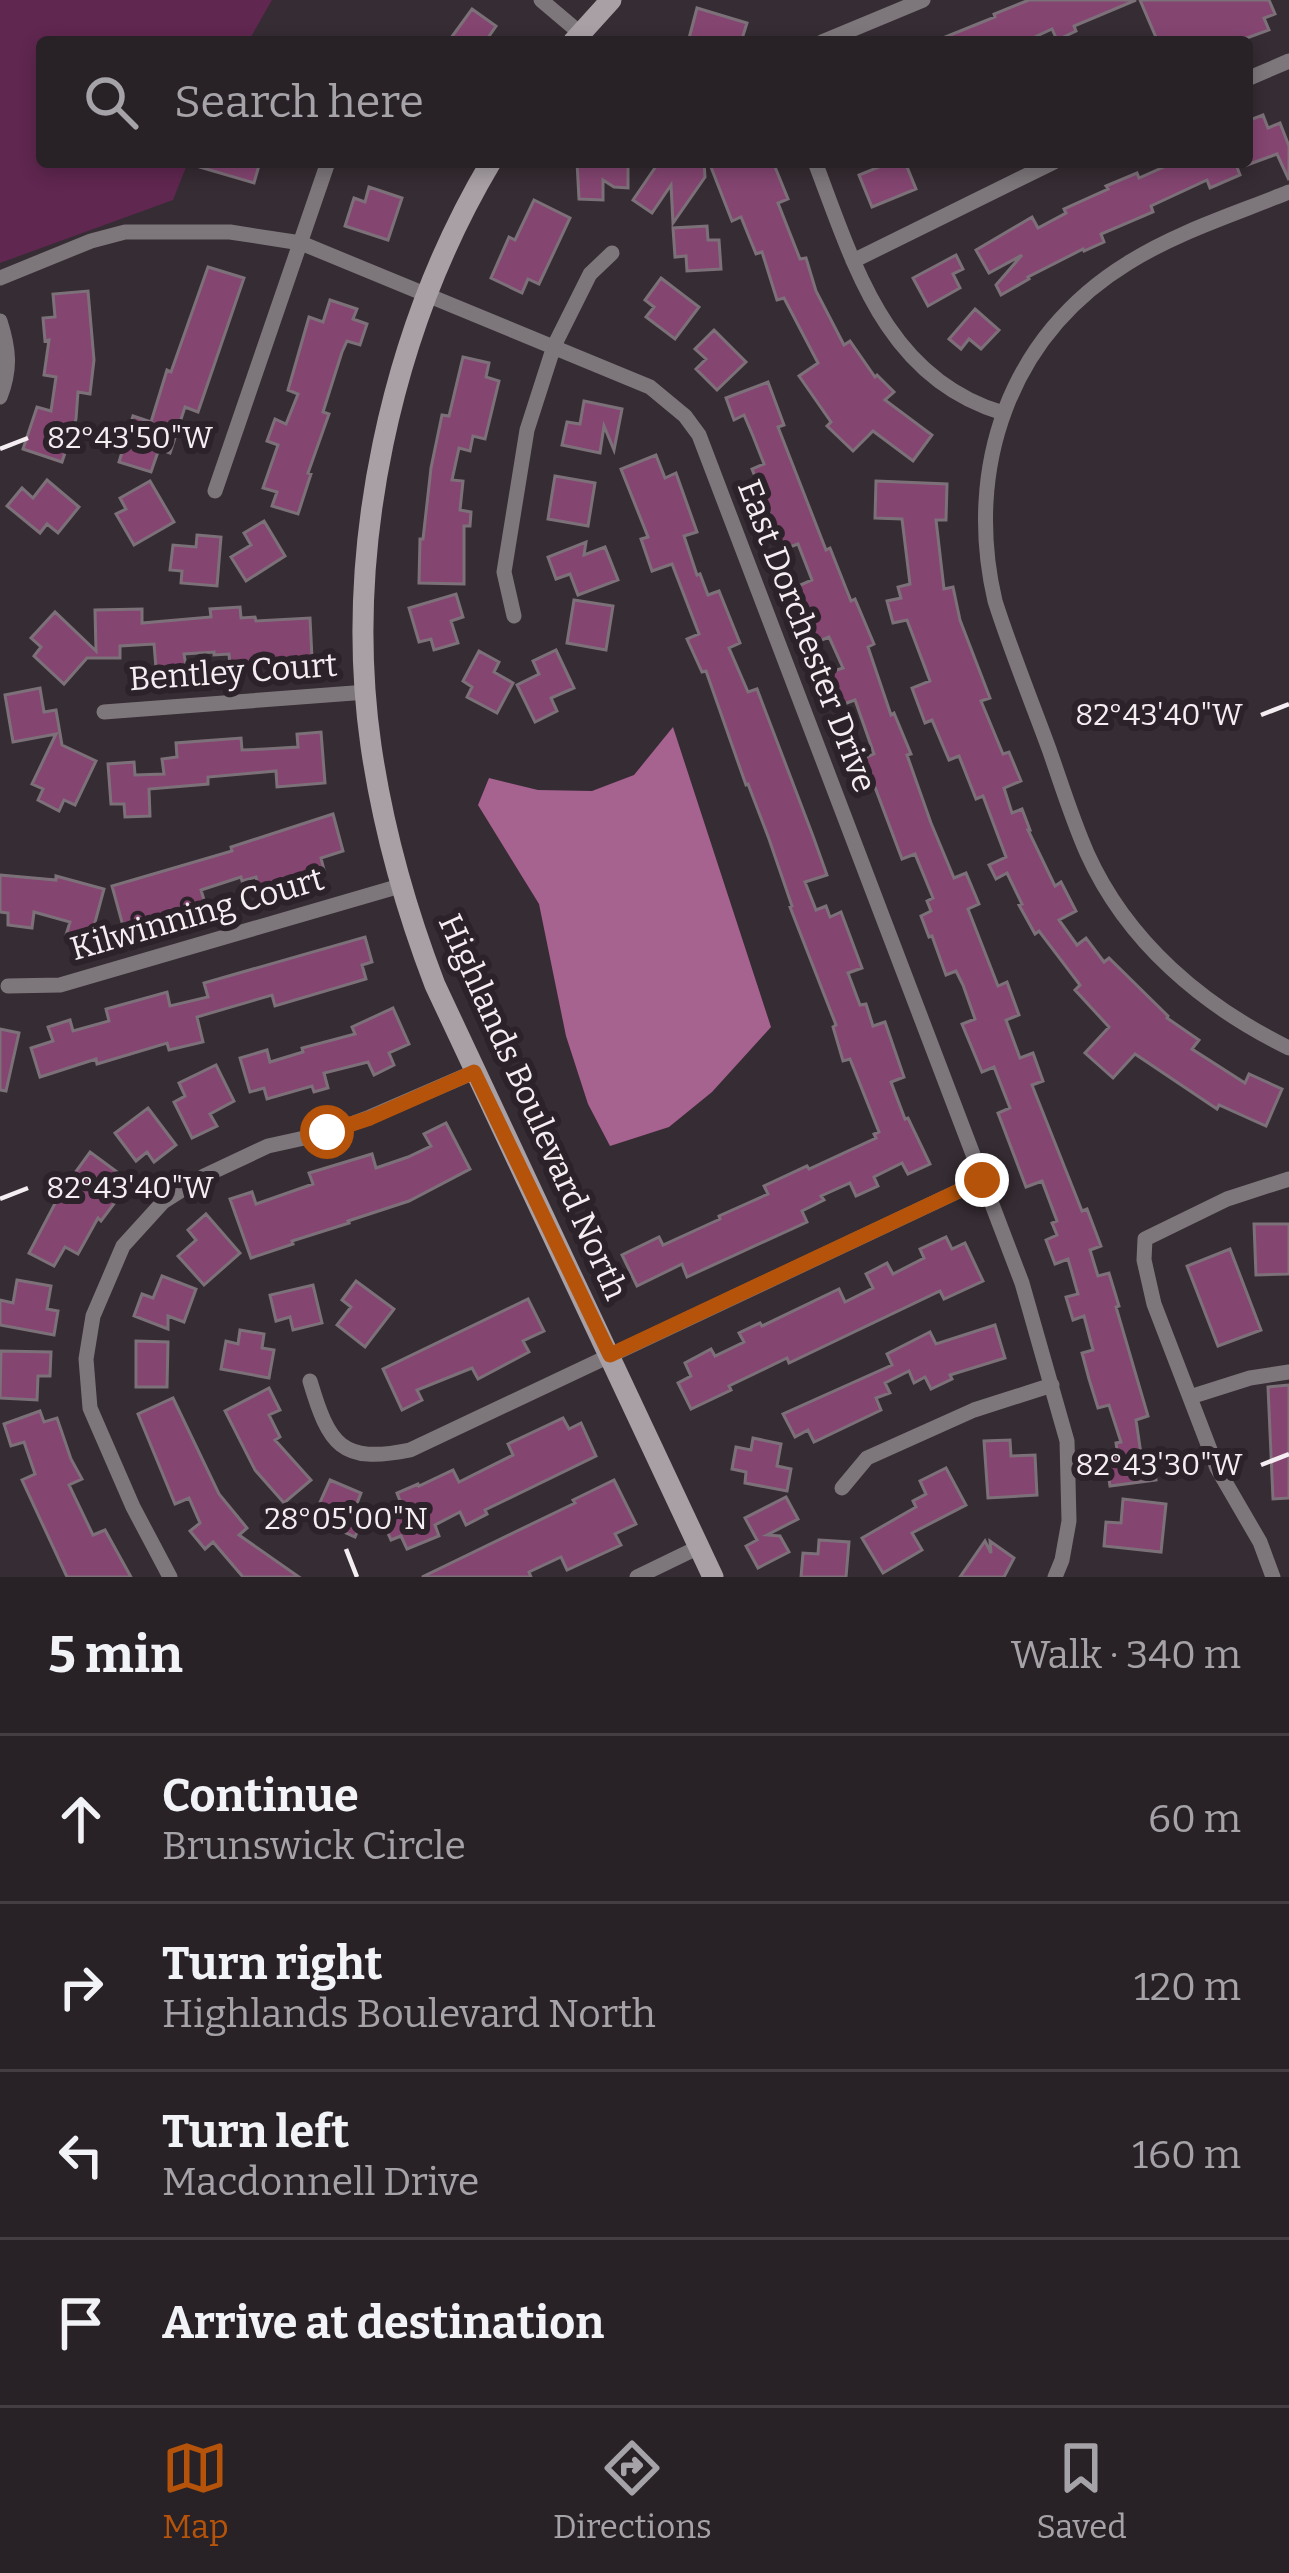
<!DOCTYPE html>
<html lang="en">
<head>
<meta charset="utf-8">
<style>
	:root { --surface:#282126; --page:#342e32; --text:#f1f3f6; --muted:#a5a3a7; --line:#443e43; --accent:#b45309 }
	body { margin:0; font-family:Bitter,serif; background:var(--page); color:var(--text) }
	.stop { position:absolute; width:36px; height:36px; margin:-27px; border:9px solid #b45309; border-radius:50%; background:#fff }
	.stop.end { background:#b45309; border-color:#fff; box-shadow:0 3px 12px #0008 }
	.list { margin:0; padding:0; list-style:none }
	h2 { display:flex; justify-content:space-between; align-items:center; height:156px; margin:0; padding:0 48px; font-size:51px }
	h2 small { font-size:39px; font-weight:400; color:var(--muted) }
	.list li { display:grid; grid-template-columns:78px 1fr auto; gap:36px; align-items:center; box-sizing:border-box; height:168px; padding:0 48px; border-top:3px solid var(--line) }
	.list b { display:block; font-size:45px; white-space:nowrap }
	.list p { margin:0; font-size:39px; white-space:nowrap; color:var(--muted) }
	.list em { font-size:39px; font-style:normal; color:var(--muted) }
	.icon { flex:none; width:66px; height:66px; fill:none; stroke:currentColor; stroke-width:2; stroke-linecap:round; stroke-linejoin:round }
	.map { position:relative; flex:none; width:1289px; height:1577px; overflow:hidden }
	.search { position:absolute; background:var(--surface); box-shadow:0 6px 18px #0003; left:36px; right:36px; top:36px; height:132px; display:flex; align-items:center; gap:30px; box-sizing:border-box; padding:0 42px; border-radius:12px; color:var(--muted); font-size:45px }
	.sheet { height:828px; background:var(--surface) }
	nav { display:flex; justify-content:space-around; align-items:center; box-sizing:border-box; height:168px; border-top:3px solid var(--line); background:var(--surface); font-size:33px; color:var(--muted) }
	nav a { display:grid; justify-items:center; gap:6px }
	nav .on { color:var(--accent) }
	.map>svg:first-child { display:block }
	.green { fill:#602750 }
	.water { fill:#a66390 }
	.building { fill:#844571; stroke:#7d7179; stroke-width:3 }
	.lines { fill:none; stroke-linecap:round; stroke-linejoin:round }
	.street { stroke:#7d777b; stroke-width:15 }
	.secondary { stroke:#a8a0a5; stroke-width:21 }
	.route { stroke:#b45309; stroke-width:15 }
	.ticks { fill:none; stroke:#f4edf1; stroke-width:4.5 }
	.labels { text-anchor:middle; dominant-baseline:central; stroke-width:12; stroke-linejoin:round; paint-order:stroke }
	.street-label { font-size:33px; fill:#f4edf1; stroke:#2c2229 }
	.ticks-label { font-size:30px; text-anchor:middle; fill:#f4edf1; stroke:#2c2229; stroke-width:12; stroke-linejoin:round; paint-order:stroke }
</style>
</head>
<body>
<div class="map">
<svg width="1289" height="1577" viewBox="0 0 1289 1577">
	<rect width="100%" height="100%" fill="#362c33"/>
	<path class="green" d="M 0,0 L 272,0 L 248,42 L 42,42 L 42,162 L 188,162 L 173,200 L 0,263 Z"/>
	<path class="water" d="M 673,727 L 771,1027 L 712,1092 L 669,1127 L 610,1146 L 588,1104 L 566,1036 L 539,904 L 478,805 L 489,778 L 538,790 L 592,791 L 634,775 Z"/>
	<path class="building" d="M 1029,0 L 1136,0 L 1074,26 L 1076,31 L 1057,40 L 1052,29 L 1024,42 L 933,42 L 995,17 L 994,14 Z
		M 1140,0 L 1269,0 L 1275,14 L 1264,18 L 1269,30 L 1236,42 L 1158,42 Z
		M 697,8 L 747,23 L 741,42 L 688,42 Z
		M 472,9 L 496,26 L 485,42 L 448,42 Z
		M 1263,115 L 1268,128 L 1280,123 L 1289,146 L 1289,180 L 1277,154 L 1247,165 L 1247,121 Z
		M 197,162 L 260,162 L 254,183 L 196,166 Z
		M 577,162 L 628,162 L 628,188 L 614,187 L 603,180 L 603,200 L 579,199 Z
		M 659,162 L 704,162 L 705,177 L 673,223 L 671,185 L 652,213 L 633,200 Z
		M 709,162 L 773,162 L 788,199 L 778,203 L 800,259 L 806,258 L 816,291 L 844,345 L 850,341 L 875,377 L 877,375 L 894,392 L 885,400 L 932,435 L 913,461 L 873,431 L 853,451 L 827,426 L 831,422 L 799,376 L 818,363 L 784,298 L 777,300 L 762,252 L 756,254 L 741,217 L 732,221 Z
		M 891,162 L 905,162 L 916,189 L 872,207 L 859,175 Z
		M 1175,162 L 1235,162 L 1240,175 L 1210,188 L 1207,180 L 1151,206 L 1153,212 L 1101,234 L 1104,242 L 1084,251 L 1083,249 L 1028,277 L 1029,279 L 1001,295 L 996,285 L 1022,255 L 989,273 L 976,250 L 1032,217 L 1038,228 L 1066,213 L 1064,209 L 1108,189 L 1106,186 L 1137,173 L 1139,178 Z
		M 369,187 L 402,198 L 388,240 L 345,226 L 354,198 L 365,202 Z
		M 534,200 L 570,218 L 539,284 L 528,279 L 522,293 L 491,278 L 509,237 L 515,240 Z
		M 707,226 L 708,240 L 719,240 L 721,269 L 687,271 L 686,256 L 675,257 L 673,228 Z
		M 956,255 L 963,269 L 953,274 L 960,288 L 928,306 L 913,278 Z
		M 208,267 L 244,278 L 198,412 L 185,407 L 170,453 L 159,449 L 151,472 L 119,462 L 133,416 L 151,422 L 167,370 L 171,372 Z
		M 661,278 L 699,307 L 675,339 L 646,317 L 654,307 L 645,300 Z
		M 88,291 L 94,360 L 90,394 L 78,392 L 76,419 L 62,462 L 23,449 L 37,407 L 51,411 L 56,377 L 44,375 L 49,340 L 45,341 L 43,318 L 55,317 L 53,294 Z
		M 330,300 L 357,309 L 353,319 L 367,324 L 360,345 L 347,341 L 342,352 L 323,412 L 329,414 L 308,473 L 311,474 L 298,514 L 272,506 L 277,492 L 263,488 L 278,445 L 267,441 L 275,419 L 286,424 L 298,394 L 288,390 L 309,317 L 323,322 Z
		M 975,309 L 999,330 L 981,349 L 969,339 L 961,349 L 949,339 Z
		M 714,330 L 746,362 L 717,390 L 696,369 L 706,359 L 695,349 Z
		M 463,357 L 489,363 L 486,377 L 499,381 L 485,439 L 473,436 L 470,451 L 459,448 L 452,480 L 463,481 L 460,510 L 471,512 L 470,526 L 464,526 L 464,584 L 419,583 L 420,539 L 423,539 L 431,468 L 442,415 L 449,416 Z
		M 768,382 L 784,425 L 778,427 L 826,550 L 830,548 L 851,601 L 855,599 L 874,644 L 868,647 L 891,715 L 894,713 L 911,754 L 907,755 L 931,823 L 954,878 L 966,873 L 979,904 L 968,909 L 998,986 L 1007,982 L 1019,1015 L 1006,1020 L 1020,1058 L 1033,1053 L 1043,1081 L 1032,1085 L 1082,1211 L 1087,1209 L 1101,1246 L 1090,1250 L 1098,1276 L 1109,1273 L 1119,1306 L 1116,1307 L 1148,1416 L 1136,1420 L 1141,1454 L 1152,1452 L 1156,1480 L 1110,1486 L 1106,1458 L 1118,1456 L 1116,1443 L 1121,1442 L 1109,1405 L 1098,1408 L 1089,1379 L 1082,1353 L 1093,1350 L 1084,1316 L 1073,1320 L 1066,1297 L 1078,1294 L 1068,1259 L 1055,1264 L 1046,1240 L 1057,1235 L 1052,1223 L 1057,1221 L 1042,1181 L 1026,1187 L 998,1113 L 1010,1108 L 994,1067 L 982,1072 L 962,1024 L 975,1019 L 963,985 L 956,971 L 946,975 L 932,936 L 929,937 L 921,916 L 931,911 L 927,901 L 933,898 L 915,854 L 902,859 L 864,758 L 874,754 L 855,700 L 841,705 L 830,672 L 843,668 L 829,637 L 817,642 L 808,620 L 811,618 L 798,586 L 812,580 L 798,544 L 784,549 L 752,469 L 764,464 L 753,436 L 744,415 L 734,420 L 726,398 Z
		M 584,401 L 622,409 L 614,450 L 604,426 L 600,453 L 562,445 L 567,422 L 580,424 Z
		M 656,455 L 665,478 L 676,473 L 697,532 L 684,536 L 697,575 L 700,574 L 708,595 L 719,591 L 740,643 L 729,648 L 748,692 L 757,689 L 813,836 L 827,875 L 805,882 L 816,910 L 826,906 L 830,917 L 841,912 L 862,968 L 848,973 L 860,1005 L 866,1004 L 873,1026 L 885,1022 L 904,1077 L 891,1082 L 905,1119 L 908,1118 L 930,1164 L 908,1174 L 902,1163 L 874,1177 L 878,1186 L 856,1196 L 850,1183 L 821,1196 L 824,1200 L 802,1211 L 807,1222 L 687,1277 L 682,1264 L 637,1286 L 622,1255 L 659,1237 L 663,1245 L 720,1219 L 719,1216 L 768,1194 L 764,1186 L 807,1166 L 809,1169 L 876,1138 L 874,1134 L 879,1132 L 850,1059 L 843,1061 L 833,1027 L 836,1025 L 790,907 L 792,906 L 769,839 L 748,784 L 746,785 L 706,671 L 702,672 L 687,639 L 699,634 L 672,564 L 652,571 L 641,539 L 648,537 L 621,469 Z
		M 555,476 L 595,483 L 588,526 L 548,519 Z
		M 47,480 L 79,507 L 58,533 L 47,524 L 40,533 L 7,506 L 22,488 L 33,498 Z
		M 150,481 L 174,522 L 134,545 L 116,514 L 126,509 L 120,498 Z
		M 876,481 L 947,484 L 946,520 L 936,520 L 944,589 L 953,587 L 960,620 L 990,698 L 981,701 L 1003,754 L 1009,752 L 1021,781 L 1004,788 L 1012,813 L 1022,809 L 1030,830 L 1028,830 L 1055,886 L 1061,882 L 1076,911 L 1059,920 L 1077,945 L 1086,938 L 1104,962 L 1109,958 L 1168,1016 L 1167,1018 L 1199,1040 L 1192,1049 L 1245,1083 L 1249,1074 L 1282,1089 L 1266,1126 L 1219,1105 L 1217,1109 L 1135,1054 L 1113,1078 L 1085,1053 L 1109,1027 L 1075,990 L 1080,985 L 1039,931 L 1035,934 L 1019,905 L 1022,904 L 1007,873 L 996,879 L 989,865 L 1006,857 L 983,796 L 976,799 L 959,756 L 949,760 L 932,720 L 925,723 L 912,688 L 930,681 L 907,620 L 893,623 L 887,601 L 901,598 L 898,587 L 910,584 L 902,519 L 875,518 Z
		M 264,521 L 285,556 L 246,581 L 231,557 L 251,545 L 244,533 Z
		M 197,535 L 221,537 L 217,586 L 181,583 L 182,571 L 170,570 L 173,545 L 196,547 Z
		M 586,542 L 584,555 L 605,547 L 618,580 L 578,595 L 570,574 L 556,579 L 548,557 Z
		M 456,594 L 463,617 L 451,621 L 458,643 L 434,650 L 431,639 L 419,642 L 409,608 Z
		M 574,600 L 613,606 L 606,650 L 567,643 Z
		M 240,607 L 241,618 L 255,617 L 256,621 L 310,618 L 312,658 L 230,666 L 229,654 L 214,655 L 214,652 L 184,654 L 186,666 L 156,668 L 154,644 L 120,646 L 120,658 L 87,658 L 64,684 L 34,656 L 41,647 L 31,638 L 55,612 L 96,651 L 95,610 L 142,609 L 142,623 L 211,617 L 210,609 Z
		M 556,650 L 574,688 L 551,698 L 557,711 L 535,722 L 517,685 L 539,674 L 533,661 Z
		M 479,651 L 499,662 L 494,672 L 513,683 L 497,713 L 467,697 L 472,687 L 463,681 Z
		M 40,688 L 44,712 L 56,710 L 62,745 L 96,761 L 75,805 L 64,800 L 59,811 L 38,800 L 43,789 L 32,784 L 56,734 L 13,742 L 5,695 Z
		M 321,732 L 325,783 L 277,787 L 276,771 L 208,777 L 208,784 L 149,789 L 150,816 L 125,817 L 124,804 L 111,804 L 108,764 L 134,762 L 135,775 L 164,774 L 162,759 L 177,757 L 176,743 L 241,738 L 242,750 L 265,749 L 298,747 L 297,734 Z
		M 333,814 L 343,851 L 321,858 L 324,870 L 259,889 L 256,877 L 242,881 L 241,877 L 201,890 L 205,903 L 123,926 L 112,886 L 232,851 L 231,847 Z
		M 0,875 L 56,880 L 56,876 L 104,889 L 90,941 L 66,935 L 70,922 L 34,912 L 32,928 L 8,925 L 8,913 L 0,912 Z
		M 365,937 L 372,962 L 362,965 L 366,979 L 275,1006 L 272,995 L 197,1017 L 203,1042 L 169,1050 L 167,1043 L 97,1064 L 96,1059 L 40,1077 L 31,1048 L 53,1041 L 48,1027 L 70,1020 L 73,1031 L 109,1021 L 106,1009 L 167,992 L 170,1006 L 208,997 L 204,983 Z
		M 393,1008 L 409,1044 L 389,1053 L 394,1065 L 374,1075 L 368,1062 L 324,1073 L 328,1088 L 314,1092 L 312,1086 L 267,1099 L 264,1088 L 250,1092 L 240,1058 L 267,1050 L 270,1062 L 303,1052 L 302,1048 L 355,1034 L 352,1027 Z
		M 0,1029 L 19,1033 L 6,1091 L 0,1090 Z
		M 216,1065 L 234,1101 L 210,1114 L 217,1126 L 192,1138 L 174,1102 L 185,1096 L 179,1083 Z
		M 148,1108 L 176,1145 L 154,1162 L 147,1152 L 136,1161 L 115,1133 Z
		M 446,1123 L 470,1169 L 409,1201 L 348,1221 L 349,1223 L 292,1241 L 293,1244 L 251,1258 L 230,1199 L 252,1192 L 256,1204 L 313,1184 L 309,1173 L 372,1154 L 376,1168 L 408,1157 L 431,1146 L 424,1134 Z
		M 90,1152 L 120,1174 L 106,1194 L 116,1201 L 101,1221 L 98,1218 L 78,1254 L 65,1247 L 54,1266 L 29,1253 L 61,1192 Z
		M 206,1214 L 240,1253 L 204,1285 L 178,1256 L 196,1240 L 188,1230 Z
		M 1254,1224 L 1289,1224 L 1289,1274 L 1256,1275 Z
		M 946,1237 L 952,1249 L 965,1243 L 983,1281 L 944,1299 L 940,1291 L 789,1363 L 787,1358 L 729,1386 L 731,1390 L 691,1409 L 678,1383 L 691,1376 L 685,1363 L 711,1349 L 715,1356 L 744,1342 L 739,1333 L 760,1323 L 762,1326 L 839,1289 L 845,1302 L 873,1288 L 866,1274 L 887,1263 L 893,1274 L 924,1258 L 920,1249 Z
		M 1230,1249 L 1261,1330 L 1218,1346 L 1187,1266 Z
		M 162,1276 L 196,1289 L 184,1322 L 168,1316 L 168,1329 L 134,1316 L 142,1294 L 153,1298 Z
		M 17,1280 L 51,1286 L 47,1309 L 58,1311 L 54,1335 L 0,1325 L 0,1300 L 13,1303 Z
		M 356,1281 L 394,1309 L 365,1347 L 337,1325 L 351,1307 L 342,1300 Z
		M 313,1285 L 322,1323 L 293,1330 L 290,1317 L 276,1321 L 270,1295 Z
		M 528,1299 L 544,1331 L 523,1341 L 529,1352 L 478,1379 L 472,1368 L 417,1390 L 422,1400 L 402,1410 L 383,1369 Z
		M 995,1325 L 1005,1358 L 950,1375 L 952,1379 L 931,1389 L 925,1377 L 914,1383 L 909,1371 L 885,1383 L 890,1393 L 876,1398 L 881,1410 L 814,1442 L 808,1430 L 795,1437 L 783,1414 L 892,1365 L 887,1354 L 930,1332 L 936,1344 Z
		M 240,1330 L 264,1334 L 262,1348 L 274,1350 L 269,1378 L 221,1369 L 226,1341 L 238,1344 Z
		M 136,1341 L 168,1342 L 167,1387 L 136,1387 Z
		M 1,1351 L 51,1352 L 50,1376 L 38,1376 L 37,1400 L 0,1398 Z
		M 1289,1385 L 1289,1498 L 1273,1499 L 1268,1387 Z
		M 269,1388 L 280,1410 L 269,1415 L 280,1437 L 275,1440 L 311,1480 L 284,1503 L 255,1470 L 225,1411 Z
		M 173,1398 L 219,1494 L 247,1528 L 239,1535 L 299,1577 L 243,1577 L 213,1542 L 205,1549 L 190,1531 L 200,1523 L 189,1498 L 175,1504 L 138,1414 Z
		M 40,1411 L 44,1422 L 57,1418 L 71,1459 L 82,1479 L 69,1485 L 93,1535 L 105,1530 L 131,1577 L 67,1577 L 22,1480 L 35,1474 L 24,1442 L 11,1446 L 4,1424 Z
		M 563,1418 L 569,1429 L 581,1423 L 596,1456 L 485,1510 L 487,1514 L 466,1525 L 460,1512 L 435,1525 L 439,1536 L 407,1549 L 401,1536 L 391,1540 L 380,1515 L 402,1506 L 397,1493 L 418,1484 L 419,1486 L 453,1470 L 459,1482 L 513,1455 L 508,1444 Z
		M 753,1438 L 781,1444 L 777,1466 L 791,1469 L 787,1491 L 745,1483 L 746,1472 L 732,1469 L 736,1447 L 751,1450 Z
		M 1010,1440 L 1011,1456 L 1035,1455 L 1037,1495 L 988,1498 L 984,1441 Z
		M 946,1468 L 966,1505 L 912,1533 L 922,1550 L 883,1573 L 862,1538 L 916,1507 L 913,1501 L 926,1494 L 920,1481 Z
		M 330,1480 L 361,1493 L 356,1506 L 366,1511 L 355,1537 L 313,1518 Z
		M 614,1480 L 636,1524 L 615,1534 L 621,1545 L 567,1570 L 561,1557 L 529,1572 L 531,1577 L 422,1577 L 575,1503 L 573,1500 Z
		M 786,1497 L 798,1519 L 767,1535 L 780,1536 L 789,1552 L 758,1568 L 746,1546 L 757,1540 L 745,1518 Z
		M 1123,1499 L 1166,1504 L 1161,1552 L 1104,1546 L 1106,1522 L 1121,1523 Z
		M 819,1540 L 849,1542 L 846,1577 L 801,1577 L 803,1553 L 818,1554 Z
		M 985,1541 L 991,1553 L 990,1541 L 1014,1558 L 1004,1577 L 960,1577 Z"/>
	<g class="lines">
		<path class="street" d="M 541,0 L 580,33
			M 822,42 L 923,0
			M 1247,79 L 1289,61
			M 815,162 C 854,264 885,378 1003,413
			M 1289,192 C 1235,214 1177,232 1128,263 C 1009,336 964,468 995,601 C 1011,651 1031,700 1049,749 C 1061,783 1072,819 1087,853 C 1127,942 1203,1006 1289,1048
			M 853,261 L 1054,162
			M 0,278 L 91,241 L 125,232 L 230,232 L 301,243 L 650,387 L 685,416 L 699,435 L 1022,1283 L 1067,1441 L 1069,1521 L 1062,1560 L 1055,1577
			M 0,321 C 9,349 11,369 0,397
			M 215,491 L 328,162
			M 514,616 L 504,572 L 527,430 L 554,346 L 590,274 L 612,253
			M 104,712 L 367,692
			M 8,986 L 60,985 L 400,886
			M 310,1381 C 329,1445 341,1464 410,1450 L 982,1180
			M 1190,1397 L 1250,1378 L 1289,1372
			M 842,1488 L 867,1458 L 974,1410 L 1052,1385
			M 170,1577 L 133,1507 L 90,1408 L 86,1359 L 93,1316 L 123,1246 L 163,1202 L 204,1176 L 268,1146 L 327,1133 L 370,1117 L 474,1072
			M 637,1577 L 699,1547
			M 1273,1577 L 1260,1542 L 1217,1468 L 1154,1304 L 1144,1260 L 1145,1239 L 1227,1199 L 1289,1179"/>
		<path class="secondary" d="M 573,42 L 611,0
			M 491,162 C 391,330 343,551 371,746 C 383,828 405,907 435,985 L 713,1577"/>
	</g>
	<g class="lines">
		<path class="route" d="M 327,1132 L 370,1118 L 474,1072 L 610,1355 L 982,1180"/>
	</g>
	<path class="ticks" d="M 0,449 L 28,438M 1261,715 L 1289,704M 0,1199 L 28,1188M 1261,1465 L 1289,1454M 346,1549 L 357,1577"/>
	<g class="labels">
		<g class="street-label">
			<text transform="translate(807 636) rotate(69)">East Dorchester Drive</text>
			<text transform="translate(233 672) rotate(-4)">Bentley Court</text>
			<text transform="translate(197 914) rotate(-16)">Kilwinning Court</text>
			<text transform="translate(533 1107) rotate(66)">Highlands Boulevard North</text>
		</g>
	</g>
	<g class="ticks-label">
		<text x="130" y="448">82°43'50"W</text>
		<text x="1159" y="725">82°43'40"W</text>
		<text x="130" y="1198">82°43'40"W</text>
		<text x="1159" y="1475">82°43'30"W</text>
		<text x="346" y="1529">28°05'00"N</text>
	</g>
</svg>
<div class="stop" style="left:327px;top:1132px"></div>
<div class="stop end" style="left:982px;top:1180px"></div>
<div class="search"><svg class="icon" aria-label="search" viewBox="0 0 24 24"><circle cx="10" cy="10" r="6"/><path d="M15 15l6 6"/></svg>Search here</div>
</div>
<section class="sheet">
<h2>5 min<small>Walk · 340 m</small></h2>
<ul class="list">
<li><svg class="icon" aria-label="ahead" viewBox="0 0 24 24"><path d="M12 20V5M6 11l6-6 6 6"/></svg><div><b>Continue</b><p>Brunswick Circle</p></div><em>60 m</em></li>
<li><svg class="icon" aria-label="right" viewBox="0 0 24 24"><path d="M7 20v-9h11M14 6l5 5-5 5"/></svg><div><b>Turn right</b><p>Highlands Boulevard North</p></div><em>120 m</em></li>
<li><svg class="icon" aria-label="left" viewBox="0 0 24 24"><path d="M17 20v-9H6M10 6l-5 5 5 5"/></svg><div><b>Turn left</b><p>Macdonnell Drive</p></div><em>160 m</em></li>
<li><svg class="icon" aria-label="arrive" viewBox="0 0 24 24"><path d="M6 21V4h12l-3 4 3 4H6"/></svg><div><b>Arrive at destination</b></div></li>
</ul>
</section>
<nav>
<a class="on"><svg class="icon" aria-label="map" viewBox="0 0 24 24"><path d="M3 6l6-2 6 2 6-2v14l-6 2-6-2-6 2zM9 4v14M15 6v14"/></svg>Map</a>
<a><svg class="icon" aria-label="directions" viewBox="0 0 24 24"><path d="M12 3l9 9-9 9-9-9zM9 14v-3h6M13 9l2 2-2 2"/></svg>Directions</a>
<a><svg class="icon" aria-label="saved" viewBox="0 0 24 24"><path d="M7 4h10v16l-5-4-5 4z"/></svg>Saved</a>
</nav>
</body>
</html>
